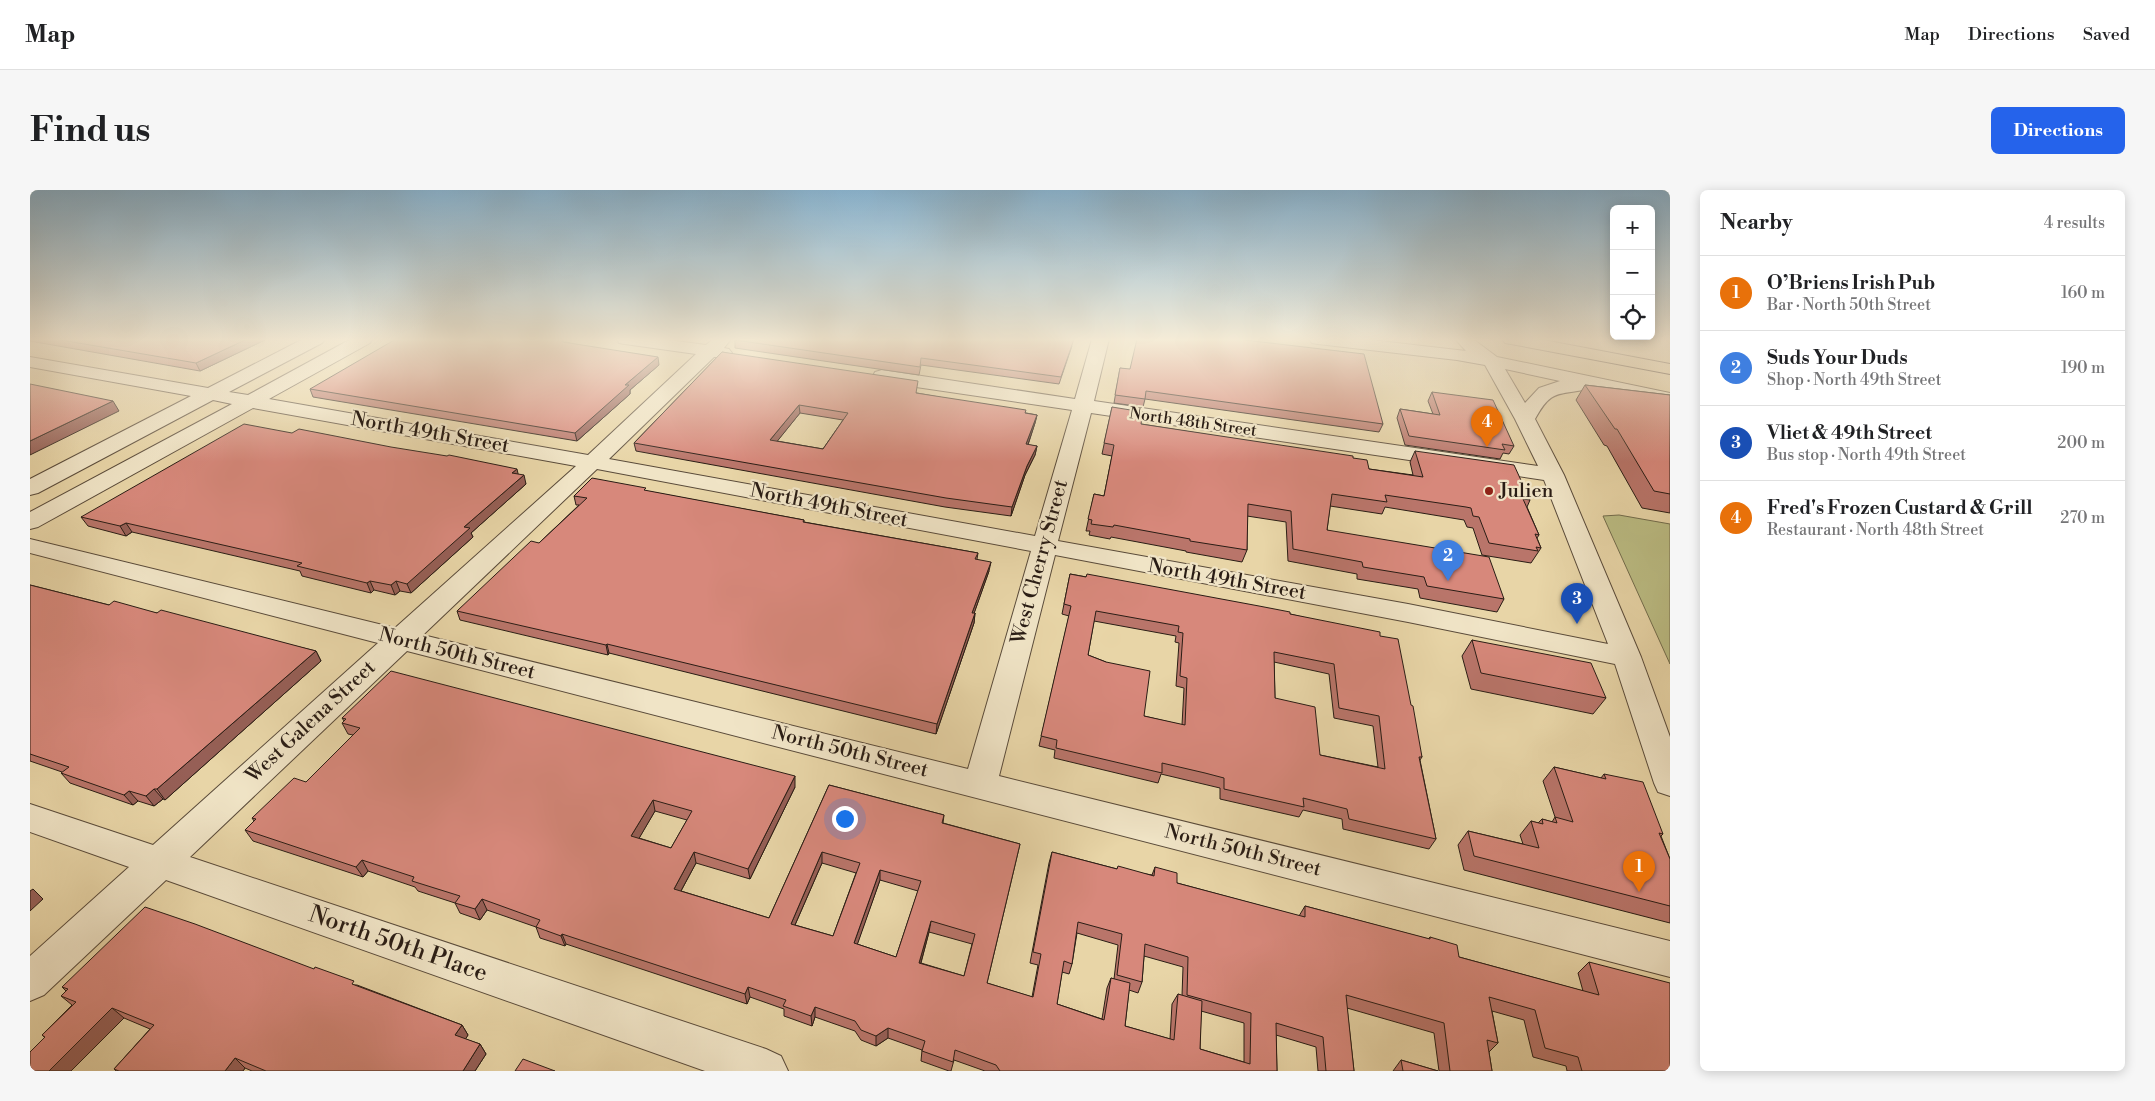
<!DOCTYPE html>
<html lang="en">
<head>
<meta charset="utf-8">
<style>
	:root { --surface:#fff; --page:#f6f6f6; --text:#202124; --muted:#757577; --line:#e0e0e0; --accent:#2563eb }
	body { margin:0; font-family:"Libre Bodoni",serif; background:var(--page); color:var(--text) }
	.controls { position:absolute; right:15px; top:15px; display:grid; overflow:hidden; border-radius:8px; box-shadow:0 2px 12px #0003 }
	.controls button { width:45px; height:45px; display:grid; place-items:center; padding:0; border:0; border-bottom:1px solid var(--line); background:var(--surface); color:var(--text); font:25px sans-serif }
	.you { position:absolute; left:814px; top:628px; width:18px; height:18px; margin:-12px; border:4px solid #fff; border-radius:50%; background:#1a73e8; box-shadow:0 0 0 8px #1a73e833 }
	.badge { display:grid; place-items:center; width:32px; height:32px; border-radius:50%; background:var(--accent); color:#fff; font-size:16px; font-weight:700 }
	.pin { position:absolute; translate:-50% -41px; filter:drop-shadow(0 1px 2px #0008) }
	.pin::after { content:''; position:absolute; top:26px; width:18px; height:15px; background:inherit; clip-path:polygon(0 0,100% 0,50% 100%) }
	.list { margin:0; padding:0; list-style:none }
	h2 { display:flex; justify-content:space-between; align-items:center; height:65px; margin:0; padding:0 20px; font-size:21px }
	h2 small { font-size:16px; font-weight:400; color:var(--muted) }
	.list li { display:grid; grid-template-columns:32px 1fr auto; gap:15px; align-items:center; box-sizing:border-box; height:75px; padding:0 20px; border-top:1px solid var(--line) }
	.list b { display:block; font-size:19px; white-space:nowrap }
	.list p { margin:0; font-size:16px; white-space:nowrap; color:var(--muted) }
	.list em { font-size:16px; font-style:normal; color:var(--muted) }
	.icon { flex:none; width:28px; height:28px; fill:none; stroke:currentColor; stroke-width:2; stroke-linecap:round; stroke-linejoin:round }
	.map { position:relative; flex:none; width:1640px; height:881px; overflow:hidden; border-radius:8px }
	header { display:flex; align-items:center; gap:30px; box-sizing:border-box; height:70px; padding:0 25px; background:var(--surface); border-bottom:1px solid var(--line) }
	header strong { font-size:24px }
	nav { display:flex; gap:28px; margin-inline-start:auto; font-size:18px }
	.intro { display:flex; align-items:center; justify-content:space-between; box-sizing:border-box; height:120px; padding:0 30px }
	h1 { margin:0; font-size:35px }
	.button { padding:12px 22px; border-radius:8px; background:var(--accent); color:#fff; font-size:18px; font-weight:700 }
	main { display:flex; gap:30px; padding:0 30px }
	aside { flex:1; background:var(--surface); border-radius:8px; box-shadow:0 2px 12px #0003 }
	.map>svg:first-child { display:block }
	.green { fill:#bbbc83; stroke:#726c4c }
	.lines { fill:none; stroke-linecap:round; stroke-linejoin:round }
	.minor-casing { stroke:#5a4b3a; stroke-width:2 }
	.highway-casing { stroke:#2a1d15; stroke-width:2 }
	.minor { fill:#f0e4c6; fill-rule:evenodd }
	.highway { fill:#e8d5a7; fill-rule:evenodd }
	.wall { fill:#b9756a; stroke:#2a1d15; fill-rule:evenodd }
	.shaded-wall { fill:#965f56; stroke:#2a1d15 }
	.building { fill:#d7887b; stroke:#2a1d15; fill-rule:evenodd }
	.poi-dot { fill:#8f2418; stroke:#f0e4c6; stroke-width:2 }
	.labels { text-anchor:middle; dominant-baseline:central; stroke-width:4.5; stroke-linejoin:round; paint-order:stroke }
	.far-street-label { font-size:16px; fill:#2a1d15; stroke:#f0e4c6 }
	.street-label { font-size:20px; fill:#2a1d15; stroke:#f0e4c6 }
	.poi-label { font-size:20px; fill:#2a1d15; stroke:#f0e4c6; text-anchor:start }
	.near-street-label { font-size:24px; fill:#2a1d15; stroke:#f0e4c6 }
</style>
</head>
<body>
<header>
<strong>Map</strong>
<nav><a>Map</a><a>Directions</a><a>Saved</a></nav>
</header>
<div class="intro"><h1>Find us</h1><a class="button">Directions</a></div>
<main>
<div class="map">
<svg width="1640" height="881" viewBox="0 0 1640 881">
	<rect width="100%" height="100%" fill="#e8d5a7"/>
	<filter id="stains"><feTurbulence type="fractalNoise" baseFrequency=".004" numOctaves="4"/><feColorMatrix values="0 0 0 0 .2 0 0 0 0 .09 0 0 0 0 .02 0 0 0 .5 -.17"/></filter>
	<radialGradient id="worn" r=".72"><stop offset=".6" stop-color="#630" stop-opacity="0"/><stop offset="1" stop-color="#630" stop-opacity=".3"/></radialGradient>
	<path class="green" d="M 1589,325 L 1640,334 L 1640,474 L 1573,326 Z"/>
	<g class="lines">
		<g class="minor-casing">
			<path id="minor" d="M 273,149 L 295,149 L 292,153 L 199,202 L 218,205 L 321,149 L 342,149 L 340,153 L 239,209 L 558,265 L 666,164 L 595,154 L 589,153 L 587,149 L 631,149 L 676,155 L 683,149 L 701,149 L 694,158 L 699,159 L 702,163 L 699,167 L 684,167 L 579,269 L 1005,346 L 1042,220 L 852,192 L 845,190 L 843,186 L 845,182 L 852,180 L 1045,209 L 1062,149 L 1079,149 L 1064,211 L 1508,276 L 1485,229 L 1455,175 L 1427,170 L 1288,154 L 1282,153 L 1279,149 L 1332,149 L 1436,161 L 1425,149 L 1443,149 L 1467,167 L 1640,203 L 1640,215 L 1558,197 L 1557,199 C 1528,206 1522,198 1505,229 L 1534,285 L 1611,467 L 1640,547 L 1640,606 L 1628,602 L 1624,593 L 1585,474 L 1378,432 L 1025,365 L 969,586 L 1640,751 L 1640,787 L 377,461 L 160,667 L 736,859 L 751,866 L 758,881 L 675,881 L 136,690 L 14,805 L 0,811 L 0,766 L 99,677 L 0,642 L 0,614 L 123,655 L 348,453 L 0,363 L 0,349 L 365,438 L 546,276 L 223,218 L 8,337 L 0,339 L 0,322 L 202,214 L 183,210 L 8,303 L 0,305 L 0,289 L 161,206 L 0,177 L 0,167 L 178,198 ZM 1475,179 L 1530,191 L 1509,198 L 1495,213 ZM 1061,223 L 1514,290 L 1578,454 L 1378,414 L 1028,351 ZM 567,279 L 1001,361 L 938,579 L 393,445 Z"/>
		</g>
		<g class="highway-casing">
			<path id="highway" d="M 1472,149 L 1508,149 L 1640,174 L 1640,184 L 1481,154 L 1475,153 Z"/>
		</g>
		<use href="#minor" class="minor"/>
		<use href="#highway" class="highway"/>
	</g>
	<path class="wall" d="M 0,149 L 237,149 L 170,181 L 0,151 Z
		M 705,150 L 1042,156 L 1029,194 L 891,175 L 889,185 L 705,158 Z
		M 536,152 L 629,175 L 600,200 L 600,204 L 547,251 L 283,207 L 280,199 Z
		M 692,162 L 887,203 L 1007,225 L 1005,233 L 998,255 L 1007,256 L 1005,265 L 995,285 L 981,326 L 915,317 L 606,261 L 604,253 ZM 770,223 L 813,230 L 793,259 L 747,251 Z
		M 1090,178 L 1353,234 L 1349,242 L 1115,209 L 1113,217 L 1084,213 Z
		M 1555,195 L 1640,205 L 1640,323 L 1612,318 L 1577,256 L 1574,255 L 1546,210 Z
		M 1402,202 L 1484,256 L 1479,264 L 1473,263 L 1470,269 L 1375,255 L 1367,228 L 1370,219 L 1403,224 L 1398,211 Z
		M 1082,217 L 1111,234 L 1323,268 L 1339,279 L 1383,285 L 1380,272 L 1385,261 L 1500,310 L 1497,317 L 1509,345 L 1507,348 L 1511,358 L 1501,373 L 1452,365 L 1443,338 L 1437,337 L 1434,330 L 1355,317 L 1352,324 L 1300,316 L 1297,340 L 1474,409 L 1467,422 L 1390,408 L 1388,399 L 1327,389 L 1327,384 L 1258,371 L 1256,332 L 1217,326 L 1217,360 L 1212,372 L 1156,362 L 1156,361 L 1081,347 L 1080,349 L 1059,345 L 1060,341 L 1056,341 L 1064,304 L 1074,306 L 1082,266 L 1072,264 Z
		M 488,284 L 496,294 L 441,343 L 443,347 L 381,403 L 370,401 L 365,405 L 344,400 L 341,403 L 272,386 L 270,381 L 102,342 L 96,346 L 58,336 L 51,327 Z
		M 616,301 L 774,330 L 774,332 L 948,363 L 947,369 L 959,381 L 944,423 L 945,423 L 944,433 L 906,544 L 579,463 L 578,465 L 430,430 L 427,421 L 509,353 L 549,315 L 546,315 L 544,306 Z
		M 1040,384 L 1260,424 L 1350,446 L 1392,567 L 1390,570 L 1406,649 L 1399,659 L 1313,639 L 1312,629 L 1273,620 L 1269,627 L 1190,609 L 1190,598 L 1131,584 L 1128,593 L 1024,568 L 1025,560 L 1009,556 L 1039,426 L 1032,424 ZM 1064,431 L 1146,446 L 1145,452 L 1149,453 L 1146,496 L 1154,498 L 1152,535 L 1114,526 L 1076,472 L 1058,465 ZM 1244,472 L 1299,484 L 1304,528 L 1343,536 L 1348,577 L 1290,565 L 1245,508 Z
		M 0,395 L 79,415 L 127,423 L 286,461 L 291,471 L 135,610 L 133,609 L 124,616 L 108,611 L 103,615 L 40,593 L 31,583 L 32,582 L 0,571 Z
		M 1442,450 L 1576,508 L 1563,524 L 1441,499 L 1432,466 Z
		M 312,528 L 765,597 L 720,689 L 666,673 L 651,701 L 739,728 L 799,595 L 914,625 L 913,633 L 990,654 L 957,793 L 1002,807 L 1008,775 L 1000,773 L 1019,673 L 1022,662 L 1087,679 L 1122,685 L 1125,677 L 1147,693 L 1269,726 L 1275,716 L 1398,749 L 1400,747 L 1429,767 L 1553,801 L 1548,783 L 1559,772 L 1640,881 L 1537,881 L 1536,876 L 1503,867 L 1494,830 L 1462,821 L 1468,853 L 1459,862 L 1462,881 L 1409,881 L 1404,843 L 1317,818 L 1324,881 L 1288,881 L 1286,857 L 1246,845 L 1247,881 L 955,881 L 924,870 L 921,881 L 919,881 L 891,871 L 892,860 L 858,848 L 846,856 L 831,850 L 825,841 L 785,827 L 782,836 L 754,826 L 754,819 L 720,807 L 717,814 L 536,754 L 535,756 L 510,748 L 506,737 L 457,720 L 450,730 L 430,723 L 425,713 L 388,701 L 385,697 L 338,681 L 333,687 L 223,651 L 215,640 L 224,631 L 222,628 L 276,592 L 323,545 L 318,544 L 312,533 L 314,531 ZM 625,621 L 657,630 L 641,658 L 609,648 ZM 792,673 L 826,683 L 803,746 L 765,735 ZM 850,690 L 888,701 L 866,767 L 827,754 ZM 899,742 L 942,754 L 934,786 L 891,773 ZM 1047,743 L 1088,755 L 1084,789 L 1081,788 L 1077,798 L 1072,829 L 1027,814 L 1032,782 L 1039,784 L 1042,774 ZM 1114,766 L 1153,777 L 1152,806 L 1148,804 L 1142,814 L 1140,849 L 1095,836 L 1099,800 L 1108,803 L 1112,792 ZM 1171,821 L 1214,833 L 1214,872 L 1170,859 Z
		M 1524,577 L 1571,588 L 1574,584 L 1633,644 L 1631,646 L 1640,669 L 1640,733 L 1434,680 L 1428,655 L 1438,641 L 1493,654 L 1490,645 L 1501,631 L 1508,633 L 1512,629 L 1522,632 L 1525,627 L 1513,591 Z
		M 327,795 L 432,835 L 438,845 L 435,849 L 450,854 L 456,864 L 445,881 L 222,881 L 215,878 L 213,881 L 86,881 L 84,879 L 120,839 L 94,828 L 41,881 L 0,881 L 15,848 L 12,845 L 42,815 L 31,806 L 36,801 L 32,797 Z
		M 1371,870 L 1408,881 L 1363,881 Z"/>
	<path class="shaded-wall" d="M 217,149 L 237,149 L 170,181 L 166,173 Z
		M 628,167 L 629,175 L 600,200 L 600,204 L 547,251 L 545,243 L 595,195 Z
		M 83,211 L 89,221 L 0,265 L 0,251 Z
		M 769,215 L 770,223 L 741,259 L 740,250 Z
		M 1007,225 L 1005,233 L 995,263 L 996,254 Z
		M 1007,256 L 1005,265 L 995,285 L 981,326 L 982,317 L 997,276 Z
		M 487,279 L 489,288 L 482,283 Z
		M 494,285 L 496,294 L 441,343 L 443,347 L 381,403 L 377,394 L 434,337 Z
		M 96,333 L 102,342 L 96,346 L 90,336 Z
		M 961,372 L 959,381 L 941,432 L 942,423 Z
		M 340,391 L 344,400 L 341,403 L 337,393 Z
		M 366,391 L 370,401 L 365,405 L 361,395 Z
		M 945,423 L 944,433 L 906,544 L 907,534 Z
		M 577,454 L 579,463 L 578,465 L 576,455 Z
		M 286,461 L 291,471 L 135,610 L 127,599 Z
		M 765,586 L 765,597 L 720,689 L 718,679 Z
		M 124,599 L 133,609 L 124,616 L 116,606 Z
		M 99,601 L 108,611 L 103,615 L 94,605 Z
		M 623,610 L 625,621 L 604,657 L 601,646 Z
		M 664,662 L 666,673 L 646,710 L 644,699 Z
		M 792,662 L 792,673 L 761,744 L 761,734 Z
		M 332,670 L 338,681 L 333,687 L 326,677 Z
		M 850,680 L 850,690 L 824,764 L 824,753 Z
		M 3,699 L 13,709 L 0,721 L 0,701 Z
		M 452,709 L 457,720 L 450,730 L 445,719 Z
		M 901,731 L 899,742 L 888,783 L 889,773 Z
		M 532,744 L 536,754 L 535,756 L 531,746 Z
		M 718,797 L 720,807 L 717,814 L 715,804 Z
		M 785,817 L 785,827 L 782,836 L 781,826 Z
		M 82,818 L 94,828 L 41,881 L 19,881 Z
		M 432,835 L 438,845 L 432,855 L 425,845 Z
		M 858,838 L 858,848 L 846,856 L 846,846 Z
		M 450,854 L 456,864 L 445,881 L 433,881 Z
		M 205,868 L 215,878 L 213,881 L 195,881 Z"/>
	<path class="building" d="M 25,149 L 217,149 L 166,173 Z
		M 366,149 L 533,149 L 533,152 L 628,167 L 595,195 L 599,195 L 545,243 L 280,199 Z
		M 706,149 L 1044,149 L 1031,187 L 891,168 L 890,177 L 705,150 Z
		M 1107,149 L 1206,149 L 1334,164 L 1353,234 L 1116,201 L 1115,209 L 1085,205 L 1090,178 L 1100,179 Z
		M 692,162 L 888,191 L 886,203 L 996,220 L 995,223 L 1007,225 L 996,254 L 1007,256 L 997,276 L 982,317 L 916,308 L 604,253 ZM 769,215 L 818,223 L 793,259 L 740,250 Z
		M 0,194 L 83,211 L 0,251 Z
		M 1555,195 L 1640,205 L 1640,304 L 1624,301 L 1587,239 L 1585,239 Z
		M 1402,202 L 1463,210 L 1484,256 L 1472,254 L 1475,260 L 1379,246 L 1370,219 L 1410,225 Z
		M 1082,217 L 1113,222 L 1111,234 L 1323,266 L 1323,268 L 1337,270 L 1339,279 L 1393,287 L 1385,261 L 1484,275 L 1500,310 L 1493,309 L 1509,345 L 1505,344 L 1511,358 L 1506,357 L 1508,361 L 1459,353 L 1449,327 L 1443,326 L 1441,318 L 1436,317 L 1355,305 L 1357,312 L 1302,304 L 1297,340 L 1459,367 L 1474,409 L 1397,396 L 1394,387 L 1333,377 L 1332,372 L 1263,359 L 1261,321 L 1218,314 L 1217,360 L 1160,351 L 1160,349 L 1084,335 L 1083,337 L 1061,334 L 1062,330 L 1058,329 L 1064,304 L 1074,306 L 1084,255 L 1074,253 Z
		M 214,234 L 262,243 L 269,239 L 361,257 L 417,266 L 419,265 L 487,279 L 482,283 L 494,285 L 434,337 L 440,338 L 377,394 L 366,391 L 361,395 L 340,391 L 337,393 L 267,376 L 272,373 L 96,333 L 90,336 L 51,327 Z
		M 562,288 L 616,298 L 614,300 L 774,330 L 773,332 L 948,363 L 945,369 L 961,372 L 942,423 L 945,423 L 907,534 L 577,454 L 576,455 L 427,421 L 501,351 L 509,353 L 557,308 L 544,306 Z
		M 1040,384 L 1056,387 L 1057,384 L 1229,416 L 1260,422 L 1260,424 L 1350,442 L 1350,446 L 1368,449 L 1381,515 L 1383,516 L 1392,567 L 1389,567 L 1406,649 L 1319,629 L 1317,619 L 1273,608 L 1274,617 L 1194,599 L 1194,588 L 1175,583 L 1132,573 L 1132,583 L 1026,558 L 1027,550 L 1011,546 L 1041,416 L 1034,414 ZM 1066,421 L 1149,436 L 1148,442 L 1153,443 L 1150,486 L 1157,488 L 1155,535 L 1114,526 L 1120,481 L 1076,472 L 1058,465 ZM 1244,462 L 1304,474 L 1309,518 L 1349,526 L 1355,579 L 1290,565 L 1285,517 L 1245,508 Z
		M 0,395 L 79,415 L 84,411 L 127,423 L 131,420 L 286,461 L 127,599 L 124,599 L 116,606 L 99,601 L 94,605 L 31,583 L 39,577 L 0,564 Z
		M 1442,450 L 1561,473 L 1576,508 L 1451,483 Z
		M 361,481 L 765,586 L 718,679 L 664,662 L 644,699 L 739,728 L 799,595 L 914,625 L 912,633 L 990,654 L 957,793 L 1003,807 L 1011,764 L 1003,762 L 1022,662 L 1087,679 L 1088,676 L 1124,686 L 1125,677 L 1147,683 L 1147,693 L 1275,727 L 1275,716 L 1400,749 L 1400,747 L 1427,755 L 1429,767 L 1569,805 L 1559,772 L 1640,793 L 1640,881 L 1552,881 L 1548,867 L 1515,858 L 1505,820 L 1459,807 L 1468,853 L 1457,850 L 1462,881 L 1420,881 L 1414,833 L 1316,805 L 1324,881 L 1296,881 L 1293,847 L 1246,833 L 1247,881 L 970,881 L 966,875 L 925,860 L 923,872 L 892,861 L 895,851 L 858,838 L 846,846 L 831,840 L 825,831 L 785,817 L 781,826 L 753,816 L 756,810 L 718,797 L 715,804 L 532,744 L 531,746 L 506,737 L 510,730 L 452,709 L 445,719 L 425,713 L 430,706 L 382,691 L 384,687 L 332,670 L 326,677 L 215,640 L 226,629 L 222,628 L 264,588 L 276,592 L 330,538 L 312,533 L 316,529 L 312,528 ZM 623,610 L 662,621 L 641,658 L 601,646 ZM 792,662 L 830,673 L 803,746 L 761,734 ZM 850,680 L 891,691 L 866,767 L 824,753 ZM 901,731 L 945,744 L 934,786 L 889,773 ZM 1048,732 L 1092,744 L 1087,785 L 1112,792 L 1115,754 L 1158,767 L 1157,805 L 1221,823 L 1220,874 L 1170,859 L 1172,811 L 1148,804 L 1144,850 L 1095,836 L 1100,793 L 1081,788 L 1074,830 L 1027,814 L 1034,771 L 1042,774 Z
		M 1524,577 L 1576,589 L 1574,584 L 1613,592 L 1633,644 L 1629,643 L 1640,669 L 1640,716 L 1444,666 L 1438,641 L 1509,658 L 1501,631 L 1513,634 L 1512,629 L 1527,633 L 1525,627 L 1543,632 Z
		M 115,717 L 165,734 L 284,779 L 285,777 L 324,791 L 322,794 L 432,835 L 425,845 L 450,854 L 433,881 L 236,881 L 205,868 L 195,881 L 89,881 L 84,879 L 124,835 L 82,818 L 19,881 L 0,881 L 0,862 L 15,847 L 12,845 L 46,812 L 31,806 L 38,799 L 32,797 Z
		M 493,869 L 525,881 L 485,881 Z
		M 1371,870 L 1408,881 L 1373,881 Z"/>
	<linearGradient id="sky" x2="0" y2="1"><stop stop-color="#89b5d2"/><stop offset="0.55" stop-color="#f5ecd7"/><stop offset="1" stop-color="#f5ecd7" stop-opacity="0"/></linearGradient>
	<rect width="1640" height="272" fill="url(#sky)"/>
	<circle class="poi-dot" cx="1459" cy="301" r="5"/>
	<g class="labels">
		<g class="far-street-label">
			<text transform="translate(1163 232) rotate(8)">North 48th Street</text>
		</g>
		<g class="street-label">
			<text transform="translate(400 243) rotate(10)">North 49th Street</text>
			<text transform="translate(799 316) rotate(11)">North 49th Street</text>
			<text transform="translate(1010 372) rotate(-75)">West Cherry Street</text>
			<text transform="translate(1197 390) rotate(10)">North 49th Street</text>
			<text transform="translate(427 464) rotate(14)">North 50th Street</text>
			<text transform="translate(281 532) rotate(-43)">West Galena Street</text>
			<text transform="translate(820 562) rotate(14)">North 50th Street</text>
			<text transform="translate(1213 661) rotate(14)">North 50th Street</text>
		</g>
		<g class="poi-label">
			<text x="1469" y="301">Julien</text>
		</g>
		<g class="near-street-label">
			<text transform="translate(368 754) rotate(19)">North 50th Place</text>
		</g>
	</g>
	<rect width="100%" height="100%" filter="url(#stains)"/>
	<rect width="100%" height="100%" fill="url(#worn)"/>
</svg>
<div class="controls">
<button>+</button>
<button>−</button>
<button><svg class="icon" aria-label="locate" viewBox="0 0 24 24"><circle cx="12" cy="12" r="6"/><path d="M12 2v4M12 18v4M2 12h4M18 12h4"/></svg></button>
</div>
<div class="you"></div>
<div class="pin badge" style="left:1609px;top:702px;background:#e8710a">1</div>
<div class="pin badge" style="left:1418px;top:391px;background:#3f7fe0">2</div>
<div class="pin badge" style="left:1547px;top:434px;background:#1a4fb4">3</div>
<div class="pin badge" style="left:1457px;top:257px;background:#e8710a">4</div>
</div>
<aside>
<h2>Nearby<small>4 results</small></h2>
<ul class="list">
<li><span class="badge" style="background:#e8710a">1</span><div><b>O’Briens Irish Pub</b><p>Bar · North 50th Street</p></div><em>160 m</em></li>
<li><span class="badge" style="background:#3f7fe0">2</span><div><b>Suds Your Duds</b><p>Shop · North 49th Street</p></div><em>190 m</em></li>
<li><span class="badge" style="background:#1a4fb4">3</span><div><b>Vliet &amp; 49th Street</b><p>Bus stop · North 49th Street</p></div><em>200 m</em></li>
<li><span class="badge" style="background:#e8710a">4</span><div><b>Fred's Frozen Custard &amp; Grill</b><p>Restaurant · North 48th Street</p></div><em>270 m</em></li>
</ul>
</aside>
</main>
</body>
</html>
